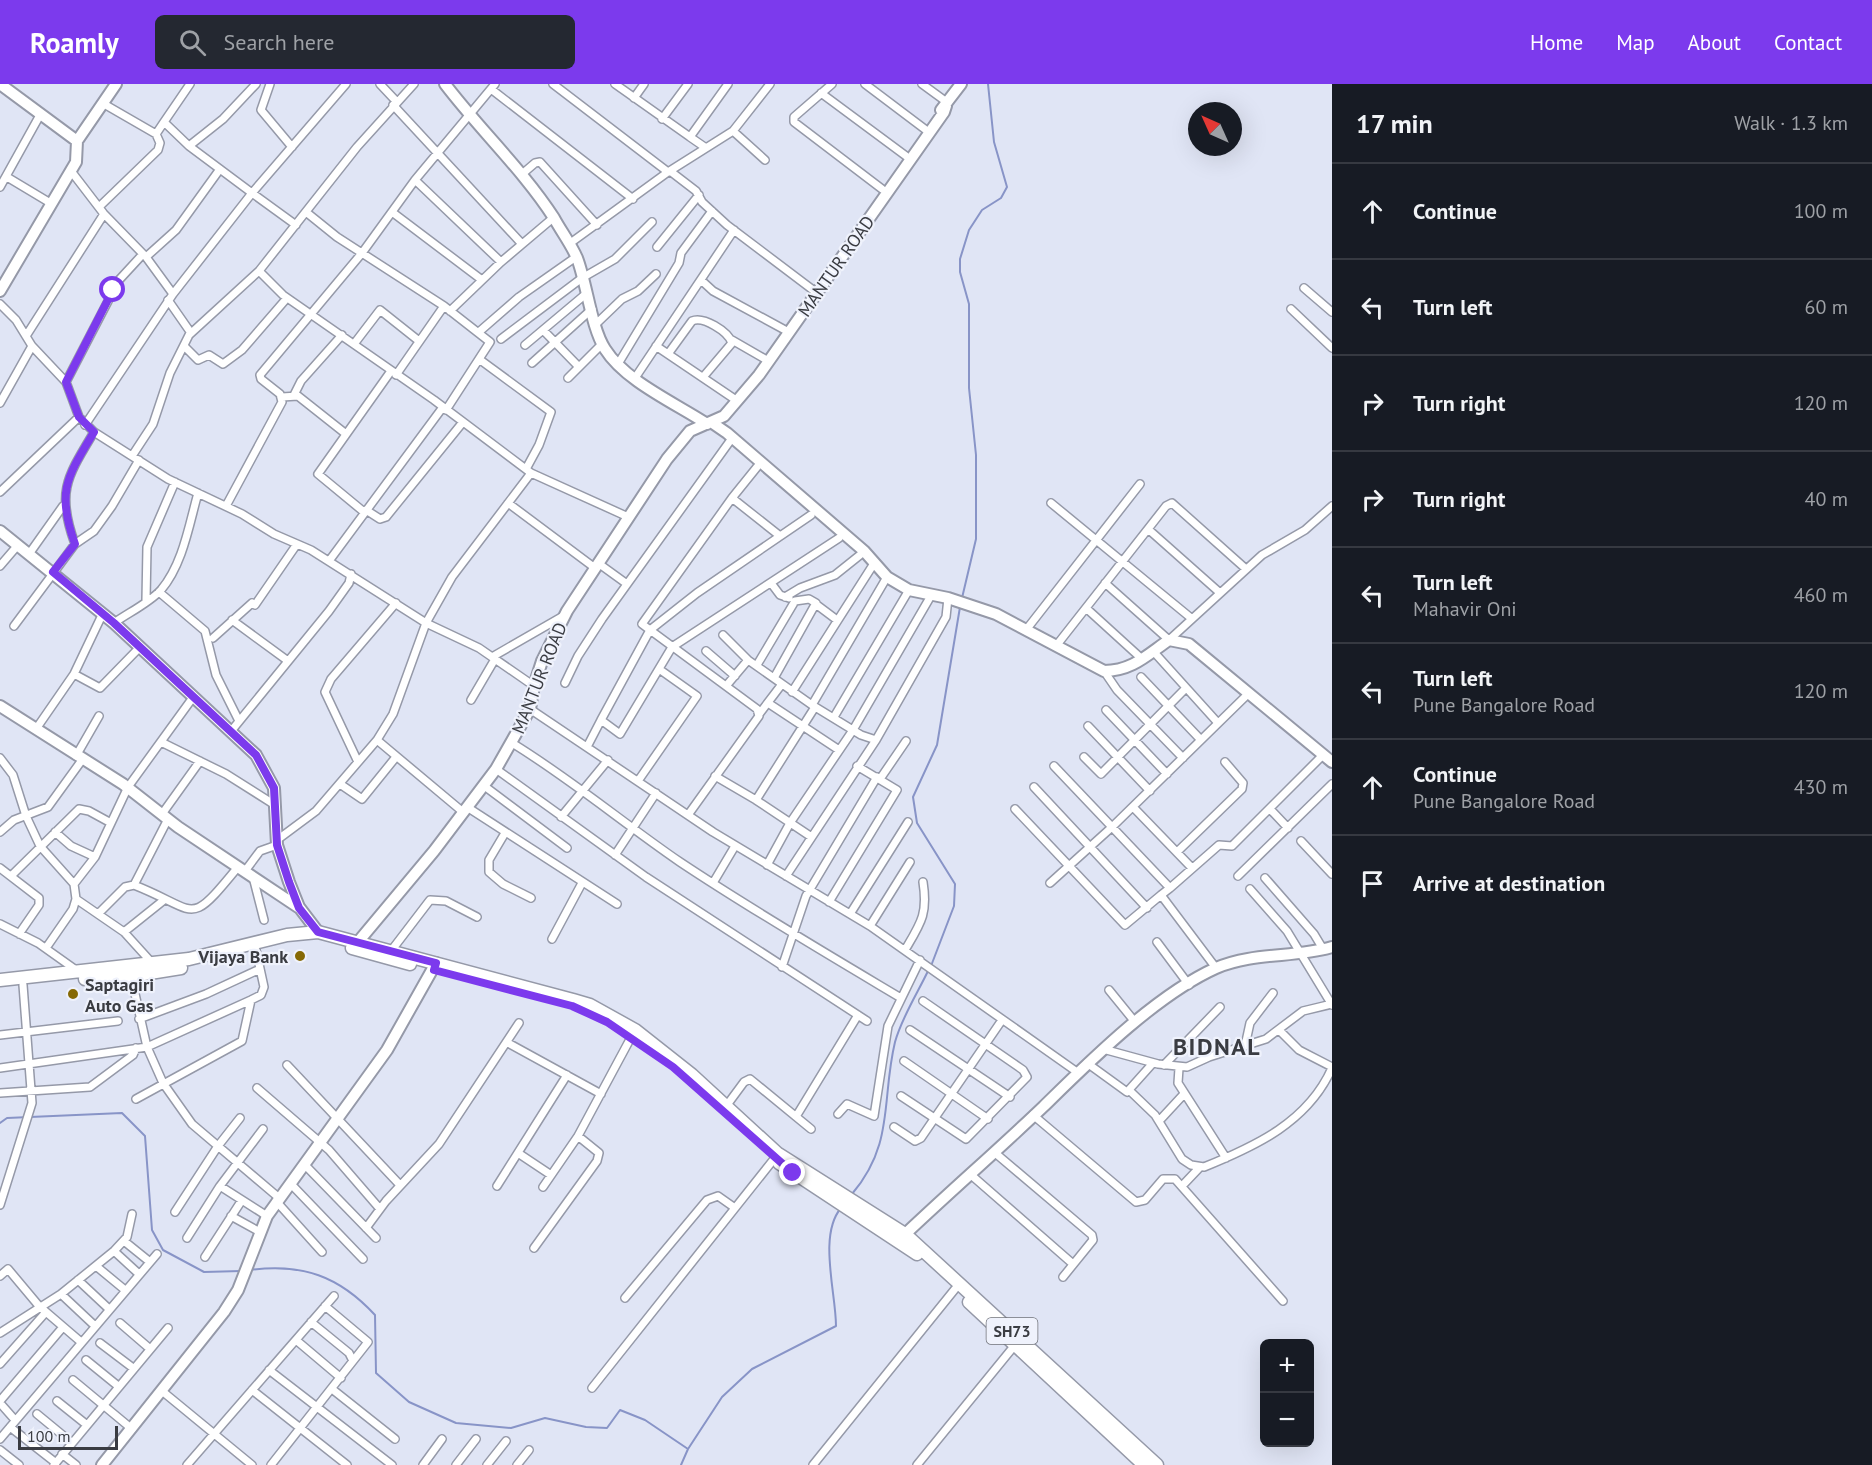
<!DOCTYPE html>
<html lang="en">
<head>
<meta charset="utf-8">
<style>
	:root { --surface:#171b24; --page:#242831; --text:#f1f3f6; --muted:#9ea1a6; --line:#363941; --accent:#7c3aed }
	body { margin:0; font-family:"PT Sans",sans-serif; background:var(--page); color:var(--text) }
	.controls { position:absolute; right:18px; bottom:18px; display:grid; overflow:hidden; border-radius:9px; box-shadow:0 6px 24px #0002 }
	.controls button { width:54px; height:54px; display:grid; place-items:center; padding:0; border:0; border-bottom:2px solid var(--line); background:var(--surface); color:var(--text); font:30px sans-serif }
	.compass { position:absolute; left:1188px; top:18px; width:54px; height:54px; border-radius:50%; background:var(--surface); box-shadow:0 6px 24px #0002; rotate:315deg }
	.scale { position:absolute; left:18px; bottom:15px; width:100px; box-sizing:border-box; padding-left:6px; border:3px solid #3a3c42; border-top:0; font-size:16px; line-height:21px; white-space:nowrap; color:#3a3c42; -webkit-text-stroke:4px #eff2fc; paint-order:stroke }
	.stop { position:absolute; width:18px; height:18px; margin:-14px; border:4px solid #7c3aed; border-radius:50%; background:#fff }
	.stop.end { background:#7c3aed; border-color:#fff; box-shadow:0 2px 6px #0008 }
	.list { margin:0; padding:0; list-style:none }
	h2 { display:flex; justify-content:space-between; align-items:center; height:78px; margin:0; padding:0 24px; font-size:26px }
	h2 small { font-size:20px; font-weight:400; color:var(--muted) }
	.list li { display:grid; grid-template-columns:39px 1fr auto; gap:18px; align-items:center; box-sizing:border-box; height:96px; padding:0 24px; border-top:2px solid var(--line) }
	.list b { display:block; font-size:22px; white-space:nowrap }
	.list p { margin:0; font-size:20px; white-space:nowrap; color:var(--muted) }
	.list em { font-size:20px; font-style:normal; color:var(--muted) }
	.icon { flex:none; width:33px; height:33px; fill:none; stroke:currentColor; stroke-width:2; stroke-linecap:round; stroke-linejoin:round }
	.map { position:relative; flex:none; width:1332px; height:1381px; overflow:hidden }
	header { display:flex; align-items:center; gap:36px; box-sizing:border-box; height:84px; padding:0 30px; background:var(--accent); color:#fff }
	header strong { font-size:28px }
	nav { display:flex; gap:33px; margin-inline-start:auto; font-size:21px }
	.search { width:420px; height:54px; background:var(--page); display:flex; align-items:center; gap:15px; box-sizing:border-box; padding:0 21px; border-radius:9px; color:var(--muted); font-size:22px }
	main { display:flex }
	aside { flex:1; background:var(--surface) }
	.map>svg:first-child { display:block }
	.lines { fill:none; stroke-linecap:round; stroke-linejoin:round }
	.stream { stroke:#8894c7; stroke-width:2 }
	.street-casing { stroke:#9599a8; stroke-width:10 }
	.secondary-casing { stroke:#9599a8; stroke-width:14 }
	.primary-casing { stroke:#9599a8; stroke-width:15 }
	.street { stroke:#fff; stroke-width:7 }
	.secondary { stroke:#fff; stroke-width:10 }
	.primary { stroke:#fff; stroke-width:12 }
	.route { stroke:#7c3aed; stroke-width:8 }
	.poi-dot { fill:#866905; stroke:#eff2fc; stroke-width:2 }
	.labels { text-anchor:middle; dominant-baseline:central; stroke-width:4.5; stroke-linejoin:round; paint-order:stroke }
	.shield { fill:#eff2fc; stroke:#70737a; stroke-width:1.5 }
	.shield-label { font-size:16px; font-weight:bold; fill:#3a3c42 }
	.street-label { font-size:18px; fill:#3a3c42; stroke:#eff2fc }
	.poi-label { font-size:18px; font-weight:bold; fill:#3a3c42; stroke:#eff2fc; text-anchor:end }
	.district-label { font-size:24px; font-weight:bold; letter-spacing:1.5px; fill:#3a3c42; stroke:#eff2fc }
</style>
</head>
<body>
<header>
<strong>Roamly</strong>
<div class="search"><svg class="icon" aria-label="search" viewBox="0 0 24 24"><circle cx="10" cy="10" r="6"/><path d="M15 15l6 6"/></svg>Search here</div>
<nav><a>Home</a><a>Map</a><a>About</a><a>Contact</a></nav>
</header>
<main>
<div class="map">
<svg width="1332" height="1381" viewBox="0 0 1332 1381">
	<rect width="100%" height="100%" fill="#e0e5f5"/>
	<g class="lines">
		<path class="stream" d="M 962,514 L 976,455 L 976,371 L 969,304 L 969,220 L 960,188 L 960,175 L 969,146 L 982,126 L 1001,114 L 1007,103 L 994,58 L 988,0
			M 931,882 L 954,822 L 955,800 L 917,739 L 913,713 L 937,661 L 960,523
			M 0,1039 L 7,1034 L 122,1029 L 145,1052 L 152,1146 L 163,1166 L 204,1188 L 241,1187
			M 852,1110 C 895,1059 881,1016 895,958 C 902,933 917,910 928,887
			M 250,1186 C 302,1179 339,1192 375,1231 L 376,1289 L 409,1318 L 456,1339 L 511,1344 L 545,1334 L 586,1343 L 607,1344 L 620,1326 L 645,1336 L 688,1365 L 681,1381
			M 688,1365 L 722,1313 L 752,1285 L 836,1242 C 836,1209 818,1151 841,1124"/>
		<g class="street-casing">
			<path id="street" d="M 190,0 L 164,38 L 189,62 L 223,35 L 256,0
				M 270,0 L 261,26 L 292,63
				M 380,0 L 396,17
				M 553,0 L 668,88
				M 615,0 L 690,53
				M 832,0 L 794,33 L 794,38 L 882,105
				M 865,0 L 926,46
				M 922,0 L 948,19
				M 491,5 L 633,115
				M 821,9 L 906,72
				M 634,14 L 644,0
				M 104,20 L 156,50 L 164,38
				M 393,21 L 522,160
				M 662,35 L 688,0
				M 733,47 L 770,0
				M 189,62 L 252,109 L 346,0
				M 706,64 L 690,53 L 728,0
				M 71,87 L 104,130 L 145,172
				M 670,87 L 696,107 L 702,118 L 727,141 L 813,206
				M 521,91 L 535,79 L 540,78 L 597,141
				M 7,93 L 52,120
				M 415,96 L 501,178
				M 0,103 L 40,31
				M 99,123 L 158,66 L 160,59 L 156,50
				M 306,128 L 337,153 L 444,222 L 490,258 L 446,326
				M 392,128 L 482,196
				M 569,160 L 668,88 L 733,47 L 765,76
				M 657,163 L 699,111
				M 259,187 L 283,211 L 434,316 L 531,389 L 626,432
				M 701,196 L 713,207 L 785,246
				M 1304,204 L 1332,228
				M 173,210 L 146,173 L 176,146 L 220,85
				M 168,216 L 191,249
				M 0,220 L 16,236 L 32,262 L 66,298 L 79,333 L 94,348 L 168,395 L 242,430 L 274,450 L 311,466 L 426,539 L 479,564 L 534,602
				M 1291,225 L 1332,264
				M 450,227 L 501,178 L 553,134
				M 596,240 L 622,215 L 638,207 L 656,190
				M 543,246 L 579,283
				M 480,247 L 519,213 L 576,173
				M 26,252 L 104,130
				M 501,255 L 582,194 L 615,175 L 652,138
				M 732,256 L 765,275
				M 354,260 L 380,226 L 419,257
				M 525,261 L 587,209
				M 184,262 L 198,276 L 209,271 L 223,280 L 242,266 L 287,214
				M 656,262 L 733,314
				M 668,270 L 692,237 C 703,232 728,247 732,259 L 704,292
				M 479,275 L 551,328 L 539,361 L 526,385
				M 532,279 L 592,225
				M 618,280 L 679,179 L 681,169 L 712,127
				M 396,291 L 444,222
				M 568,294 L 602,260
				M 635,294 L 734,146
				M 66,298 L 119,196 L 143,170
				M 294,311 L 301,297 L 342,251
				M 282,313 L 298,312 L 346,350
				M 0,319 L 32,262
				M 85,341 L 173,210 L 252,109 L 296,141
				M 132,372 L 153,340 L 170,289 L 189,251 L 259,187 L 357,63 L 414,0
				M 757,383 L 732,414 L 642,540 L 650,546 L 697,509 L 811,431
				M 0,408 L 79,333
				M 732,414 L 780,452
				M 508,419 L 595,484
				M 1051,419 L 1191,534
				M 226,422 L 282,318 L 280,310 L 261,295 L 260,291 L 362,169 L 415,96 L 495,0
				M 366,426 L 380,435 L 386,433 L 463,338
				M 364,428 L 318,390 L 391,287
				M 1148,445 L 1219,508
				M 75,460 C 56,408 67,393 94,348
				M 29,470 L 63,422
				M 329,477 L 443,323
				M 598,479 L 627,500
				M 0,482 L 18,461
				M 771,499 L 780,511 L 789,514
				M 1105,499 L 1169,556 L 1262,471 L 1305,446 L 1332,422
				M 159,508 L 205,547 L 216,591 L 239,637
				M 785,513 L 800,504 L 835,491 L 860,471
				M 146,516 L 147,463 L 175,398
				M 255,521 L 297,460
				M 817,521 L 837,536
				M 1086,524 L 1142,575
				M 232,536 L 288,577
				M 114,539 C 128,529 149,519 161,506 C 183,480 189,441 198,409
				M 14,542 L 75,460 L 94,447 L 112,422 L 139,376
				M 1026,546 L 1140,400
				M 723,551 L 748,576
				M 213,554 L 252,519
				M 1056,562 L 1166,422 L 1172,419 L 1246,485
				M 706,567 L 735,592
				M 1153,567 L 1218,639
				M 492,573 L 565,531
				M 757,581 L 795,517 L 809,515 L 816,519 L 774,594
				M 1104,587 L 1117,606 L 1183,674
				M 74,590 L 100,604 L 140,563
				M 1141,593 L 1201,656
				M 565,599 L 578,572 L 602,535 L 730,357
				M 726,602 L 748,576 L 812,621 L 861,651 L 876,656
				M 792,608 L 873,481
				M 471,616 L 495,575
				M 768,619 L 839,666
				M 812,621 L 887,493
				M 530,625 L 713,748 L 870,842 L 1077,988
				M 1106,626 L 1167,690
				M 760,629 L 782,600
				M 834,633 L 909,506
				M 1088,642 L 1150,707
				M 36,645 L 74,590 L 103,529
				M 232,646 L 329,527 L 349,499 L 351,490
				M 377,656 L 463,728
				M 161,658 L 226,690 L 275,721
				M 512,659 C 571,695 623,739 680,778 C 752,826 827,870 901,914
				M 587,663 L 601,636
				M 76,672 L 99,632
				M 1084,673 L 1101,690 L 1186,604
				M 0,674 L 13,691 L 26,732 L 40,762 L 74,800 L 76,815 L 73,825 L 46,864
				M 358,678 L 325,608 L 331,595 L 396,519
				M 1054,682 L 1170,804 L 1161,811 L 1216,884
				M 496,685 L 646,793 L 867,937
				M 715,692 L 756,716 L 815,623
				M 880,695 L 906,657
				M 638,697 L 697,612 L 659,585
				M 340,700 L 362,715 L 396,673
				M 483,701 L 567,764
				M 1034,703 L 1147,824
				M 756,716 L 810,752
				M 467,723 L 617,820
				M 1133,723 L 1192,784
				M 1015,725 L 1125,841 L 1161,811
				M 1270,725 L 1288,744
				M 162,730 L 200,677
				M 688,731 L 759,632 L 757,625 L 650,546 L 601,636 L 620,650 L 672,563 L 839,454
				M 561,733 L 608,676
				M 0,748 L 14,736 L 48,723 L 82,676
				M 55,748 L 71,762 L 95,773
				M 505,749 L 489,776 L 489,788 L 503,800 L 531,814
				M 277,756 L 316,727 L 377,656 L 393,630 L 426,539 L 452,493 L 531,389
				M 1301,757 L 1332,790
				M 1177,768 L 1242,705 L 1243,699 L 1225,678
				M 615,771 L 656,709
				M 767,781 L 790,739 L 853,646 L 932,510
				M 0,784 L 39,814 L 39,821 L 19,850
				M 245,787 L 260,767 L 277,761
				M 11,792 L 79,725 L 89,727 L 111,739
				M 786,792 L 876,656 L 946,533 L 948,514
				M 1238,792 L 1332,700
				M 253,793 L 264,836
				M 1265,794 L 1314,850 L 1323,865
				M 713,799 L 735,762
				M 1050,799 L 1112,743 L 1249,609
				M 74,800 L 95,773 L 128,703 L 194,612
				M 134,801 L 168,735
				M 1170,804 L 1219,761 L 1232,762 L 1323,671
				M 1250,805 L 1287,847 L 1332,921
				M 76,815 L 124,848 L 153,880
				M 829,818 L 897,706 L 857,682
				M 98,830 L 125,803 L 134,801 C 200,827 187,845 238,783
				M 850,830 L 908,738
				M 0,840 L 38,859 L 76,886
				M 870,842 L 910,778
				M 124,848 L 164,816
				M 552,855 L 582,799
				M 1157,858 L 1189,901
				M 905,866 C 921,839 928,830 923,798
				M 391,867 L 430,816 L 446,817 L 477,833
				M 782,883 L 806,812 L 877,693
				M 131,892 L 147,963 L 163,999 L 192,1040 L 278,1113
				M 1109,906 L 1135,938
				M 139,935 L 206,910 L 260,885
				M 910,946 L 1010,1013
				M 1280,947 L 1299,966 L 1332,983
				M 0,951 L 118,937
				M 508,959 L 601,1010
				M 1245,962 L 1250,939 L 1273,909
				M 1103,965 L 1158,980 L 1187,983 L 1209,973 L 1266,955 L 1303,927 L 1332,920
				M 904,977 L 988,1035
				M 1087,979 L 1127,1008 L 1153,979
				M 287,981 L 400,1101
				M 1164,981 L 1220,923
				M 0,984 L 147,963 L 251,916 L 261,911 L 264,903 L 256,866
				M 1179,984 L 1178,999 L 1226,1074
				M 257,1004 L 329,1066 L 380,1125
				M 1130,1007 L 1155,1031 L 1182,1075 L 1191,1081 L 1204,1083 C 1256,1062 1308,1038 1332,984
				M 0,1009 L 90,1003 L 133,971 L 136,964
				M 901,1012 L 966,1055 L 1027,993 L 1023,986 L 923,917
				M 136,1015 L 242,957 L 251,916
				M 727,1021 L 744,998 L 750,995 L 811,1045
				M 838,1030 L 847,1020 L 874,1032 L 888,942 L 920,876
				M 797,1031 L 858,931
				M 1033,1031 L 1136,1118 L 1145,1116 L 1163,1095 L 1175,1095 L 1283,1217
				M 1159,1037 L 1184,1010
				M 894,1043 L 915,1057 L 921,1054 L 1002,936
				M 994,1068 L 1092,1151 L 1093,1156 L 1063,1193
				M 518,1069 L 551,1091
				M 305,1081 L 376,1154
				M 970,1090 L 1073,1180
				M 290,1099 L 363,1175
				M 220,1102 L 267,1132
				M 497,1102 L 567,991
				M 1182,1102 L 1200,1083
				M 543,1103 L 578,1052 L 635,946
				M 276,1117 L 322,1168
				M 0,1121 L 32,1019 L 23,901
				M 175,1128 L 218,1062 L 240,1034
				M 231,1132 L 260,1148
				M 366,1144 L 386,1117 L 439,1060 L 519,939
				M 187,1154 L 220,1102 L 263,1045
				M 124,1157 L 150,1178
				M 534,1164 L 597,1077 L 599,1069 L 578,1052
				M 114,1167 L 139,1190
				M 205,1173 L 242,1116
				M 96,1182 L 125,1206
				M 0,1192 L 8,1185 L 39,1222 L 81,1258
				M 78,1196 L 109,1225
				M 61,1210 L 94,1241
				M 625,1214 L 707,1116 L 718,1112 L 735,1124
				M 325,1222 L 368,1258 L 353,1277
				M 120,1239 L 149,1264
				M 0,1249 L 61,1210 L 114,1167 L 127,1153 L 132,1130
				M 296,1256 L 341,1294
				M 100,1259 L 133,1284
				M 86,1276 L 118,1302
				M 0,1280 L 46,1228
				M 269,1286 L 392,1381
				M 73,1296 L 132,1345
				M 592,1304 L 774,1075
				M 332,1305 L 395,1355
				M 252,1306 L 347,1381
				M 162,1307 L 252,1381
				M 0,1317 L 63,1243
				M 57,1317 L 87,1341
				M 0,1319 L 15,1336
				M 37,1330 L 71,1358
				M 10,1343 L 56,1379
				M 0,1355 L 157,1170
				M 0,1366 L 19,1381
				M 62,1370 L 76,1381
				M 54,1381 L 168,1244
				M 187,1381 L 334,1212
				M 271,1381 L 353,1277 L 349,1269 L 311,1238
				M 423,1381 L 442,1355
				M 456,1381 L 476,1355
				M 487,1381 L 506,1357
				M 517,1381 L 529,1366
				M 813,1381 L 955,1205
				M 917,1381 L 1015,1261"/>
		</g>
		<g class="secondary-casing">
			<path id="secondary" d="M 0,0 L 77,57
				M 445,0 C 480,46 523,86 554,134 C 561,147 571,160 577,174 C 587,200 591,243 605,265 C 625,297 675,319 707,340
				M 941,26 L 961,0
				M 0,207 L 76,78 L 77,57 L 116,0
				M 711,338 L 727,349 L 864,467 L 887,493 L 909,506 L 948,514 L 996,530 L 1104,587 C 1132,587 1147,571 1169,556 L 1189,560 L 1332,678
				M 0,447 L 114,539 L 256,671 L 274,704 L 277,761 L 289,798 L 299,823 L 318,848
				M 0,622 L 123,700 L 178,743 L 298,823
				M 358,858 L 434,767 L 496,685 L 530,625 L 534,602 L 542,577 L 567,527 L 667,375 L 690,347 L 724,332 L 759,291 L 944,28 L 946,22
				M 899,1156 C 946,1111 996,1068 1043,1023 C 1090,977 1156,911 1216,884 C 1253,868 1294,874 1332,863
				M 102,1381 L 224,1228 L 238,1206 L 267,1132 L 387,966 L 436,879"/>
		</g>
		<g class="primary-casing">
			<path id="primary" d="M 352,864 L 410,880
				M 85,895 L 131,892 L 181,884
				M 0,896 L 189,875 L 287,851 L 318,848 L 573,916 L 590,921 L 635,946 L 692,991 L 777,1069 L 905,1150 L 1157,1381
				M 779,1079 L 917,1170
				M 969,1218 L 1144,1381"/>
		</g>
		<use href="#street" class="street"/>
		<use href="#secondary" class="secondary"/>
		<use href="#primary" class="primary"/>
	</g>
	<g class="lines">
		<path class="route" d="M 113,206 L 66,298 L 79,333 L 94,348 C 67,393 56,408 75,460 L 53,488 L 114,539 L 256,671 L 274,704 L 277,761 L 289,798 L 299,824 L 318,848 L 436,879 L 434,886 L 572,922 L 607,938 L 673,983 L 793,1089"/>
	</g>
	<g class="poi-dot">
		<circle cx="300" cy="872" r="6"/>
		<circle cx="73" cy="910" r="6"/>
	</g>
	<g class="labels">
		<rect class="shield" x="986.5" y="1234" width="51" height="26" rx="4.5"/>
		<g class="shield-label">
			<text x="1012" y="1247">SH73</text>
		</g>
		<g class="street-label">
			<text transform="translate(836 182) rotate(-55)">MANTUR ROAD</text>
			<text transform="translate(539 594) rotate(-68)">MANTUR ROAD</text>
		</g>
		<g class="poi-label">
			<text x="288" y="872">Vijaya Bank</text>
			<text x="85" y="900" text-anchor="start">Saptagiri<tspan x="85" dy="21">Auto Gas</tspan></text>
		</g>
		<g class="district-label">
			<text x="1217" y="962">BIDNAL</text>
		</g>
	</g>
</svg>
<div class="controls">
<button>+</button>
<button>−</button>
</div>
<svg class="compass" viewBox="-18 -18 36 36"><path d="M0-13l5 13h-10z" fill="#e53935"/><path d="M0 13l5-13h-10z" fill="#9ea1a6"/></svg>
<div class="scale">100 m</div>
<div class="stop" style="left:113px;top:206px"></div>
<div class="stop end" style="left:793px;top:1089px"></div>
</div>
<aside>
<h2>17 min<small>Walk · 1.3 km</small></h2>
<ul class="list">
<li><svg class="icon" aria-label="ahead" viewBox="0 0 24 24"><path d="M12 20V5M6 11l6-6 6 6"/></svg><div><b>Continue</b></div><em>100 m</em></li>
<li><svg class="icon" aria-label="left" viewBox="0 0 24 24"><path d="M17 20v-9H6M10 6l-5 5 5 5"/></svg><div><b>Turn left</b></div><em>60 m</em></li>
<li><svg class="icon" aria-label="right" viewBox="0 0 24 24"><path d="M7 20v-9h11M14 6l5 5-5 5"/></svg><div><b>Turn right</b></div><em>120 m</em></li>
<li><svg class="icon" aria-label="right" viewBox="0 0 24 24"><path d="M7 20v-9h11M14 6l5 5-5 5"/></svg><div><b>Turn right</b></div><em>40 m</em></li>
<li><svg class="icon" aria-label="left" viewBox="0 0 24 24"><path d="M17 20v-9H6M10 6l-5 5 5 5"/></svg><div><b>Turn left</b><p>Mahavir Oni</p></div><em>460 m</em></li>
<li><svg class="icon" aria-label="left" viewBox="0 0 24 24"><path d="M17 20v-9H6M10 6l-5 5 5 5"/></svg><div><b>Turn left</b><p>Pune Bangalore Road</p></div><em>120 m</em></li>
<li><svg class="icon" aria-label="ahead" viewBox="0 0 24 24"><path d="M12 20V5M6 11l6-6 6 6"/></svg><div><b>Continue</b><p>Pune Bangalore Road</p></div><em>430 m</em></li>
<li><svg class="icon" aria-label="arrive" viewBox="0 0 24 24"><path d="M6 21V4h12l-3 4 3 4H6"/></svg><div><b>Arrive at destination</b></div></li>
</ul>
</aside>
</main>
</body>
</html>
